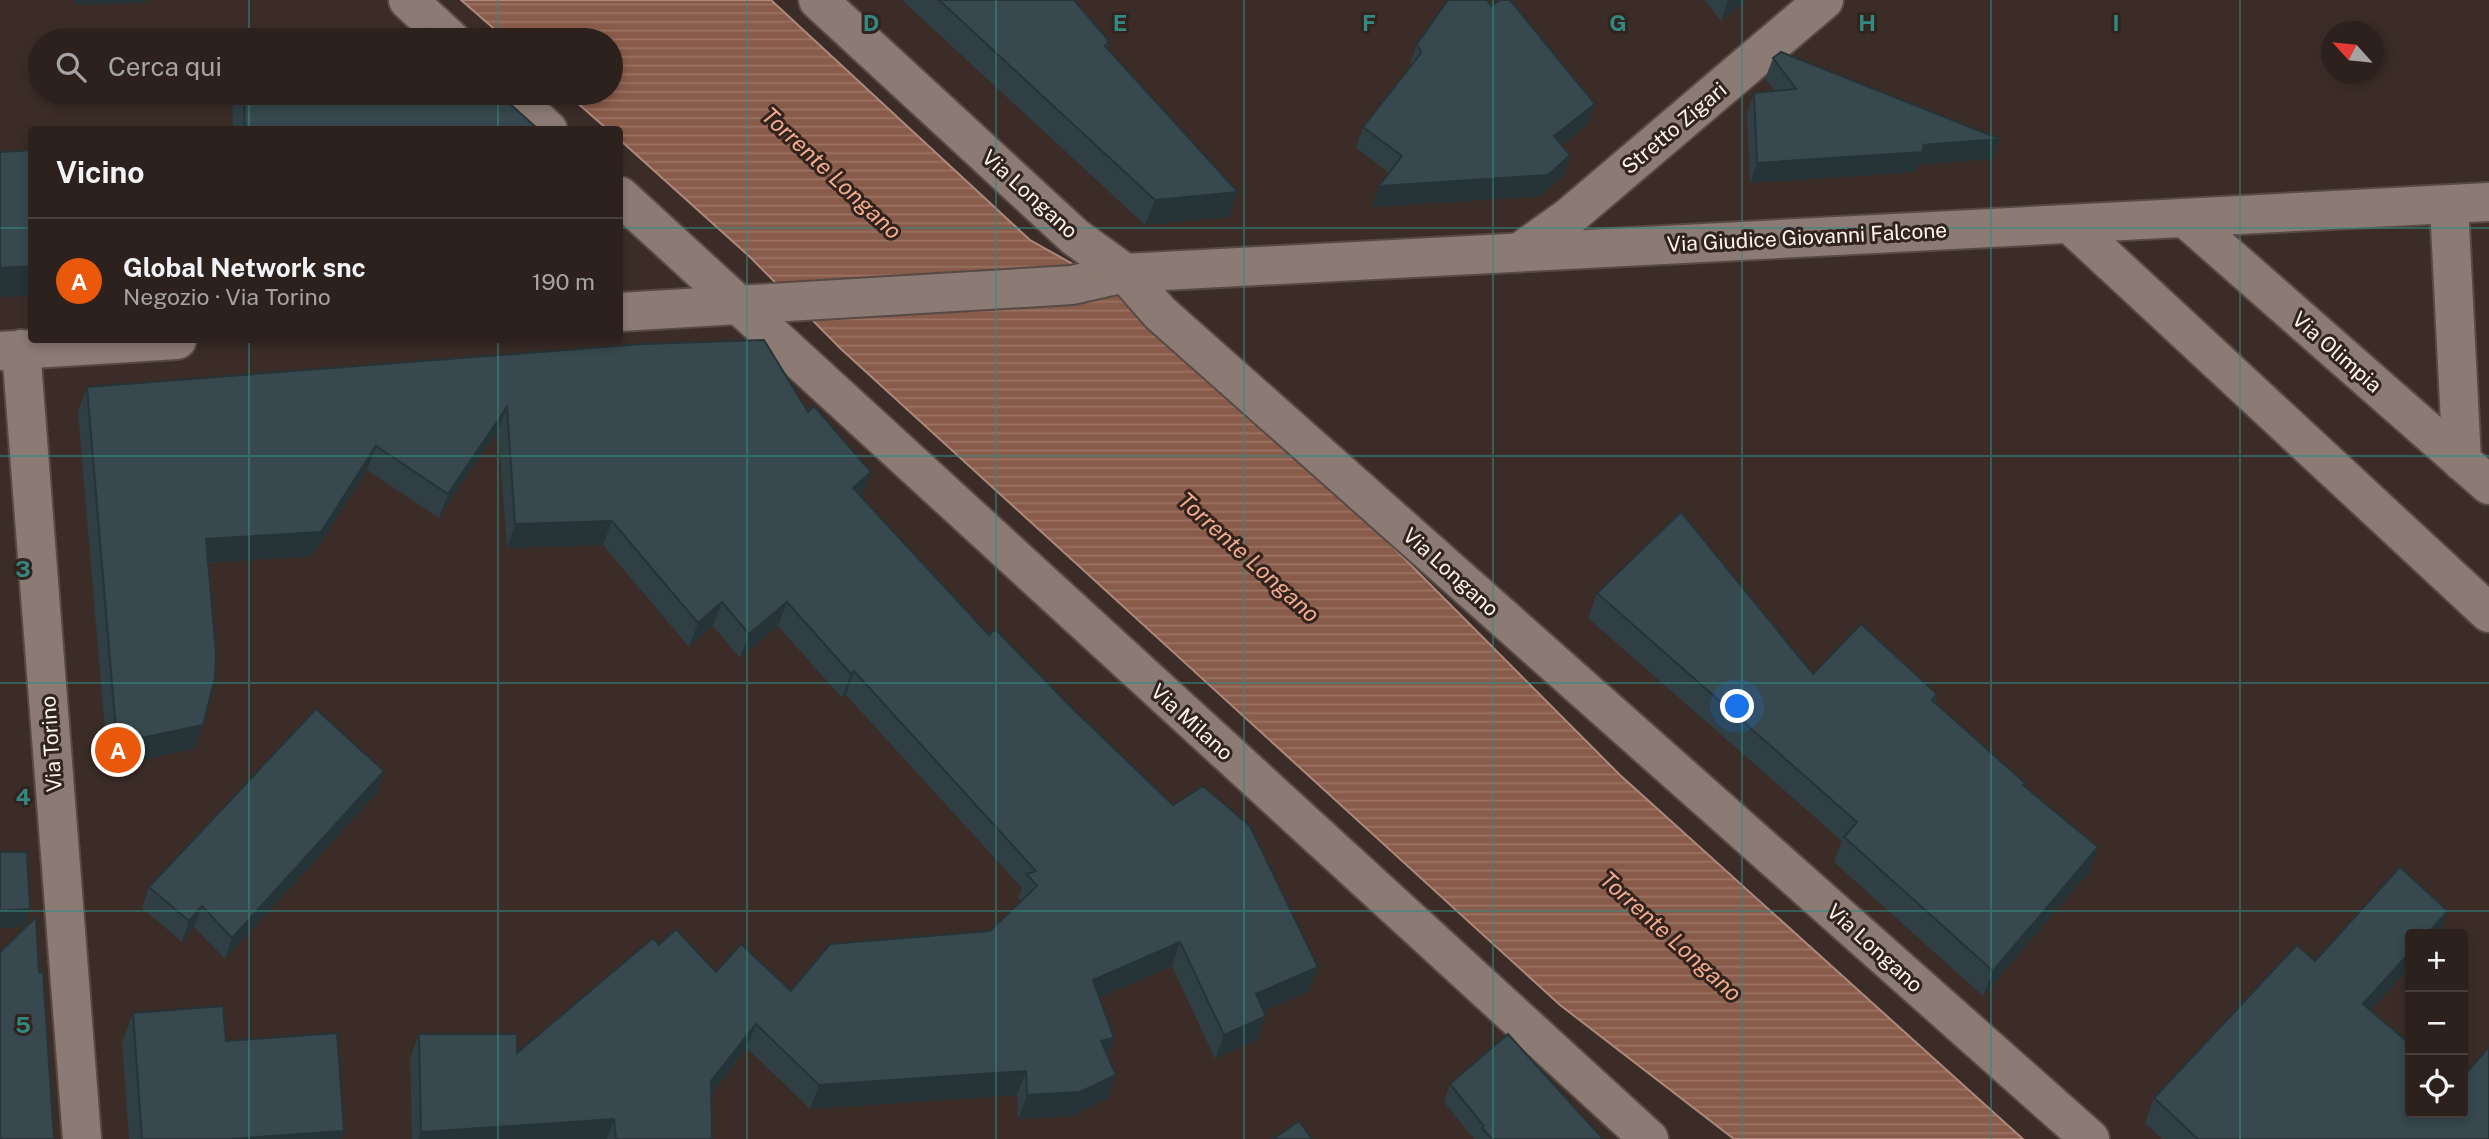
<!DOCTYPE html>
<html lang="it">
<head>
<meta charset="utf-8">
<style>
	:root { --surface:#2c211d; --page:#382e2a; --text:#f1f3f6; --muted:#a6a3a4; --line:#483e3b; --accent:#ea580c }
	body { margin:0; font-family:"Public Sans",sans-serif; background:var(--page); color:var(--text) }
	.controls { position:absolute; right:21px; bottom:21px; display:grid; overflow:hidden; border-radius:7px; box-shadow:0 4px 10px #0003 }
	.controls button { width:63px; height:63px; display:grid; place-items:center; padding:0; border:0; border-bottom:2px solid var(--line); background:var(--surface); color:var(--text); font:35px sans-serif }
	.compass { position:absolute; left:2321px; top:21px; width:63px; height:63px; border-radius:50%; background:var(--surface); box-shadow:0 4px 10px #0003; rotate:297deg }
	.you { position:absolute; left:1738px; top:707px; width:24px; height:24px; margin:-18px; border:5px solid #fff; border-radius:50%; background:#1a73e8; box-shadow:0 0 0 10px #1a73e833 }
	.badge { display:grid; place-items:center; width:46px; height:46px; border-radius:50%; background:var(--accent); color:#fff; font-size:23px; font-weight:700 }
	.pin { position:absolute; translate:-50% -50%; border:4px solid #fff; box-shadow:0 2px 7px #0006 }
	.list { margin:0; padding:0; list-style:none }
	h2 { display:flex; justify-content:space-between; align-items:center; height:91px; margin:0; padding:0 28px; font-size:30px }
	h2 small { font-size:23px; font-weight:400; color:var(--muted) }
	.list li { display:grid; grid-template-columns:46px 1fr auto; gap:21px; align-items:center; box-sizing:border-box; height:126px; padding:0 28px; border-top:2px solid var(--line) }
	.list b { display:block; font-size:26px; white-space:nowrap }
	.list p { margin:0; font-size:23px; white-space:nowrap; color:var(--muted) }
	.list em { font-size:23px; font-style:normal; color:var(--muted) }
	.icon { flex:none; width:38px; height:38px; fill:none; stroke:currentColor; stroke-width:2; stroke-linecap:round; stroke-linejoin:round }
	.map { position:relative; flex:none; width:2489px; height:1139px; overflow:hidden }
	.search { position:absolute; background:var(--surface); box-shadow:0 4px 10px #0003; left:28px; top:28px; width:595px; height:77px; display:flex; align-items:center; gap:18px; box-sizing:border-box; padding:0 24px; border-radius:38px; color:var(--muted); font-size:26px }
	.panel { position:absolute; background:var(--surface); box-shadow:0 4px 10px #0003; left:28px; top:126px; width:595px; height:217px; border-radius:7px }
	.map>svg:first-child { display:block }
	.water { fill:url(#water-rules); stroke:#ac897c; stroke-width:2 }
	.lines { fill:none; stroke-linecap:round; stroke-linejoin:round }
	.minor-casing { stroke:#574a45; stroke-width:42 }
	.tertiary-casing { stroke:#574a45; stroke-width:42 }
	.minor { stroke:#8c7b74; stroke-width:38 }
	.tertiary { stroke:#8c7b74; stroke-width:38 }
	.wall { fill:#2f3f43 }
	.shaded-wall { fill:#263337 }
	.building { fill:#37494e; stroke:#263337; stroke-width:2 }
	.grid { fill:none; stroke:#338981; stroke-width:2; stroke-opacity:0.55 }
	.labels { text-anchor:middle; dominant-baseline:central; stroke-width:6; stroke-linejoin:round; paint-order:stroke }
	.street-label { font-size:21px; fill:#fdf3ef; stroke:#31231d }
	.water-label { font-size:23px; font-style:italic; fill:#f4aa8d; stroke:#31231d }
	.grid-label { font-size:23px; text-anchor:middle; font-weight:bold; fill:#338981; stroke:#31231d; stroke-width:6; stroke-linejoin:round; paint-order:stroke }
</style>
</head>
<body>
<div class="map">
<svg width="2489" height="1139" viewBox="0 0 2489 1139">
	<defs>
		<pattern id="water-rules" width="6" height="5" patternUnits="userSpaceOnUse" patternTransform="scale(1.75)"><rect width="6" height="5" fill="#895b4a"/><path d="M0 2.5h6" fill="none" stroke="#9b7364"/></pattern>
	</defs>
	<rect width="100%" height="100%" fill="#3b2c27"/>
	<path class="water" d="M 461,0 L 771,0 L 1030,240 L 1160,313 L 1620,775 L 2023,1139 L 1734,1139 L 1560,1005 L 841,349 L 750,257 L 620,140 L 620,130 L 607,129 L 566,93 L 611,93 L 611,40 L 507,40 Z"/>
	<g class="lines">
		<g class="minor-casing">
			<path id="minor" d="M 408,0 L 451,40
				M 508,93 L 548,130
				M 620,196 L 1649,1139
				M 2449,205 L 2462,462
				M 2185,218 L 2489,485
				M 2070,224 L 2489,613
				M 1520,252 L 1569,217 L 1824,0
				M 620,312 L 1072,285 L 1125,273
				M 21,349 L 82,1139
				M 0,351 L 177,340"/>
		</g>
		<g class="tertiary-casing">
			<path id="tertiary" d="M 818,0 L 1075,237 L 1125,273 L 1160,313 L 2090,1139
				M 1125,273 L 2489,202"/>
		</g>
		<use href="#minor" class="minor"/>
		<use href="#tertiary" class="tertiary"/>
	</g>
	<path class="wall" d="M 902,0 L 1074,0 L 1109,41 L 1107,48 L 1238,192 L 1229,217 L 1145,225 Z
		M 1705,0 L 1747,0 L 1721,21 Z
		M 1491,6 L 1588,124 L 1562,145 L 1570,155 L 1563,176 L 1540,196 L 1371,207 L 1389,173 L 1356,148 L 1363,127 L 1411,67 L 1410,64 L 1417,44 Z
		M 1773,58 L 1992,159 L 1918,165 L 1916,172 L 1750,183 L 1747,113 L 1754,93 L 1775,91 L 1765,79 Z
		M 234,93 L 244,93 L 539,130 L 233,130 L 232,99 Z
		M 87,387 L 808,412 L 871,472 L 861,497 L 1309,991 L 1264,1011 L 1257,1040 L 1215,1059 L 1172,966 L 1100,997 L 1114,1038 L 1107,1056 L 1116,1075 L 1107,1099 L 1072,1116 L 1018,1119 L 1017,1095 L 810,1109 L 747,1048 L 712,1094 L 712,1139 L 412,1139 L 410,1058 L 419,1034 L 517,1053 L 659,945 L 716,972 L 791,991 L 990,931 L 1021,901 L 1018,898 L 1022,888 L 846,695 L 842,698 L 778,626 L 740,658 L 713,626 L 689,647 L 603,545 L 507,548 L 498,431 L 439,518 L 367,470 L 312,556 L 208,563 L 203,725 L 194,749 L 108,767 L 78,411 Z
		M 1597,593 L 1813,674 L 1937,694 L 1935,702 L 2025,783 L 2024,786 L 2098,847 L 2089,872 L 1983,996 L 1834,862 L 1842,841 L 1588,618 Z
		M 384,771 L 377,793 L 225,959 L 194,927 L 182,942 L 142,908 L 149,887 Z
		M 2410,934 L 2410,967 L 2371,1011 L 2463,1113 L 2489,1139 L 2162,1139 L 2145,1123 L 2154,1098 L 2315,961 Z
		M 133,1013 L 226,1041 L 341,1139 L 129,1139 L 122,1042 Z
		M 1450,1084 L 1603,1139 L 1474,1139 L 1444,1102 Z"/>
	<path class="shaded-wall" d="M 76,0 L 147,0 L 146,3 L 74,5 Z
		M 1728,0 L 1747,0 L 1721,21 Z
		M 1595,104 L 1588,124 L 1547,157 L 1554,136 Z
		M 2000,139 L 1992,159 L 1918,165 L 1916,172 L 1750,183 L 1757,163 L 1923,145 Z
		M 1570,155 L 1563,176 L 1540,196 L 1371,207 L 1379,186 Z
		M 1238,192 L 1229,217 L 1145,225 L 1155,200 Z
		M 32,266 L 32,296 L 0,297 L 0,268 Z
		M 507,407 L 498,431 L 439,518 L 448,494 Z
		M 376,446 L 367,470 L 312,556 L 197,563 L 206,539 Z
		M 871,472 L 862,496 L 844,512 L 853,488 Z
		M 612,521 L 603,545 L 507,548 L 515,524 Z
		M 722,602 L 713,626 L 689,647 L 698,623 Z
		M 787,602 L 778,626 L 740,658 L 749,634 Z
		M 854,671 L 846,695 L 842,698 L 851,674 Z
		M 203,725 L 194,749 L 108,767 L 117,743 Z
		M 384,771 L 377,793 L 225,959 L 232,938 Z
		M 2098,847 L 2089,872 L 1983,996 L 1993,971 Z
		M 202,906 L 194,927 L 182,942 L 189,921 Z
		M 30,909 L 24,927 L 0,928 L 0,911 Z
		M 2448,911 L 2440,934 L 2427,934 Z
		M 1180,942 L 1172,966 L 1085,1004 L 1093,980 Z
		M 2410,952 L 2410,967 L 2354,1029 L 2363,1004 Z
		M 1318,967 L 1309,991 L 1247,1018 L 1256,994 Z
		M 1266,1016 L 1257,1040 L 1215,1059 L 1224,1035 Z
		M 756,1024 L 747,1048 L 703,1105 L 711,1081 Z
		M 1114,1038 L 1105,1062 L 1101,1041 Z
		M 1026,1071 L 1017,1095 L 810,1109 L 819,1085 Z
		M 1116,1075 L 1107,1099 L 1072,1116 L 1018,1119 L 1027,1095 Z
		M 614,1119 L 607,1139 L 419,1139 L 421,1132 Z
		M 344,1131 L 341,1139 L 231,1139 Z"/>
	<path class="building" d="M 939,0 L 1074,0 L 1109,41 L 1105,46 L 1238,192 L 1155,200 Z
		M 1448,0 L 1487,0 L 1491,6 L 1500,0 L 1510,0 L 1595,104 L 1554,136 L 1570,155 L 1548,175 L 1379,186 L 1402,156 L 1363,127 L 1421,53 L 1417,44 Z
		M 428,29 L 440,40 L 421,40 Z
		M 1781,52 L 2000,139 L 1923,145 L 1923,152 L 1757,163 L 1754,93 L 1796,89 L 1773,58 Z
		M 244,93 L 498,93 L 539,130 L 245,130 Z
		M 32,150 L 32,266 L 0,268 L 0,152 Z
		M 764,340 L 808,412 L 814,406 L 871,472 L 853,488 L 989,635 L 995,629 L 1072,708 L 1173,805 L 1203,786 L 1250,826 L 1318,967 L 1256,994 L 1266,1016 L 1224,1035 L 1180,942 L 1093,980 L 1114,1038 L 1101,1041 L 1116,1075 L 1080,1092 L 1027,1095 L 1026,1071 L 819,1085 L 756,1024 L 711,1081 L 712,1139 L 616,1139 L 614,1119 L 421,1132 L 419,1034 L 517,1034 L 517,1053 L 653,938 L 659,945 L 676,929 L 716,972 L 741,944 L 791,991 L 830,944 L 990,931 L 1037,886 L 1027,874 L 1036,871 L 854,671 L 851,674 L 787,602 L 749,634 L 722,602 L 698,623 L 612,521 L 515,524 L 507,407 L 448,494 L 376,446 L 321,532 L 206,539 L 216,652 L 215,678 L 203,725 L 117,743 L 87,387 L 643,344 Z
		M 1681,512 L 1813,674 L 1861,624 L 1937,694 L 1932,700 L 2025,783 L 2023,785 L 2098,847 L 1993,971 L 1844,837 L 1857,822 L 1597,593 Z
		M 316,709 L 384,771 L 232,938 L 202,906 L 189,921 L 149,887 Z
		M 0,852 L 27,852 L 30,909 L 0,911 Z
		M 2400,867 L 2448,911 L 2427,934 L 2410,934 L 2410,952 L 2363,1004 L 2410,1044 L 2410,1113 L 2463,1113 L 2463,1077 L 2489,1047 L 2489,1139 L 2198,1139 L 2154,1098 L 2297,945 L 2315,961 Z
		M 36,917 L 39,972 L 43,972 L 54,1139 L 0,1139 L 0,952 Z
		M 223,1006 L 226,1041 L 337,1033 L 344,1131 L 231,1139 L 142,1139 L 133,1013 Z
		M 1508,1034 L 1603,1139 L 1492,1139 L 1482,1128 L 1484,1126 L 1450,1084 Z
		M 1299,1121 L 1312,1139 L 1273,1139 Z"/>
	<path class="grid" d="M 249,0 L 249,40M 498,0 L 498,40M 747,0 L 747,1139M 996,0 L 996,1139M 1244,0 L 1244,1139M 1493,0 L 1493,1139M 1742,0 L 1742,1139M 1991,0 L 1991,1139M 2240,0 L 2240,1139M 249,93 L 249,130M 498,93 L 498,130M 0,228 L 32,228M 620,228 L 2489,228M 249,340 L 249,1139M 498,340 L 498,1139M 0,456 L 2489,456M 0,683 L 2489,683M 0,911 L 2489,911"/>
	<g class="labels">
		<g class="street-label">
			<text transform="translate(1674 128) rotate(-40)">Stretto Zigari</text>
			<text transform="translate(1030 194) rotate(42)">Via Longano</text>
			<text transform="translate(1807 237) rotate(-3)">Via Giudice Giovanni Falcone</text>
			<text transform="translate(2337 352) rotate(41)">Via Olimpia</text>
			<text transform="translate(1451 572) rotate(42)">Via Longano</text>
			<text transform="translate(1192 722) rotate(42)">Via Milano</text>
			<text transform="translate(51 744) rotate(-94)">Via Torino</text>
			<text transform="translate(1875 948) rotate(42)">Via Longano</text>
		</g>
		<g class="water-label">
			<text transform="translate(832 173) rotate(43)">Torrente Longano</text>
			<text transform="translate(1249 557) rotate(42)">Torrente Longano</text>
			<text transform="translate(1671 936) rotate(42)">Torrente Longano</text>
		</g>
	</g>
	<g class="grid-label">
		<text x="871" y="31">D</text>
		<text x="1120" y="31">E</text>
		<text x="1369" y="31">F</text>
		<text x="1618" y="31">G</text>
		<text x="1867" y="31">H</text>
		<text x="2116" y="31">I</text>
		<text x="23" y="577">3</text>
		<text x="23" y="805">4</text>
		<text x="23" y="1033">5</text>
	</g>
</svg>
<div class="controls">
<button>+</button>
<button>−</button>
<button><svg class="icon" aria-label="locate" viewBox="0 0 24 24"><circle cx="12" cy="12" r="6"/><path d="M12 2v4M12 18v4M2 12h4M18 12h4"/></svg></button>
</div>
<svg class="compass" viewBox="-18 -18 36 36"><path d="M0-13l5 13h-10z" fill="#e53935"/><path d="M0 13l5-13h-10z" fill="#a6a3a4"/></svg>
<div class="you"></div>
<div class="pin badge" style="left:118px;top:750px">A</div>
<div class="search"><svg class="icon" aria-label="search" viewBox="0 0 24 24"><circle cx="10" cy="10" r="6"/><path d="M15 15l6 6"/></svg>Cerca qui</div>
<section class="panel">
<h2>Vicino<small></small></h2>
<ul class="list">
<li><span class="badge">A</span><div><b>Global Network snc</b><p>Negozio · Via Torino</p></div><em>190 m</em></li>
</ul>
</section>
</div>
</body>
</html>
